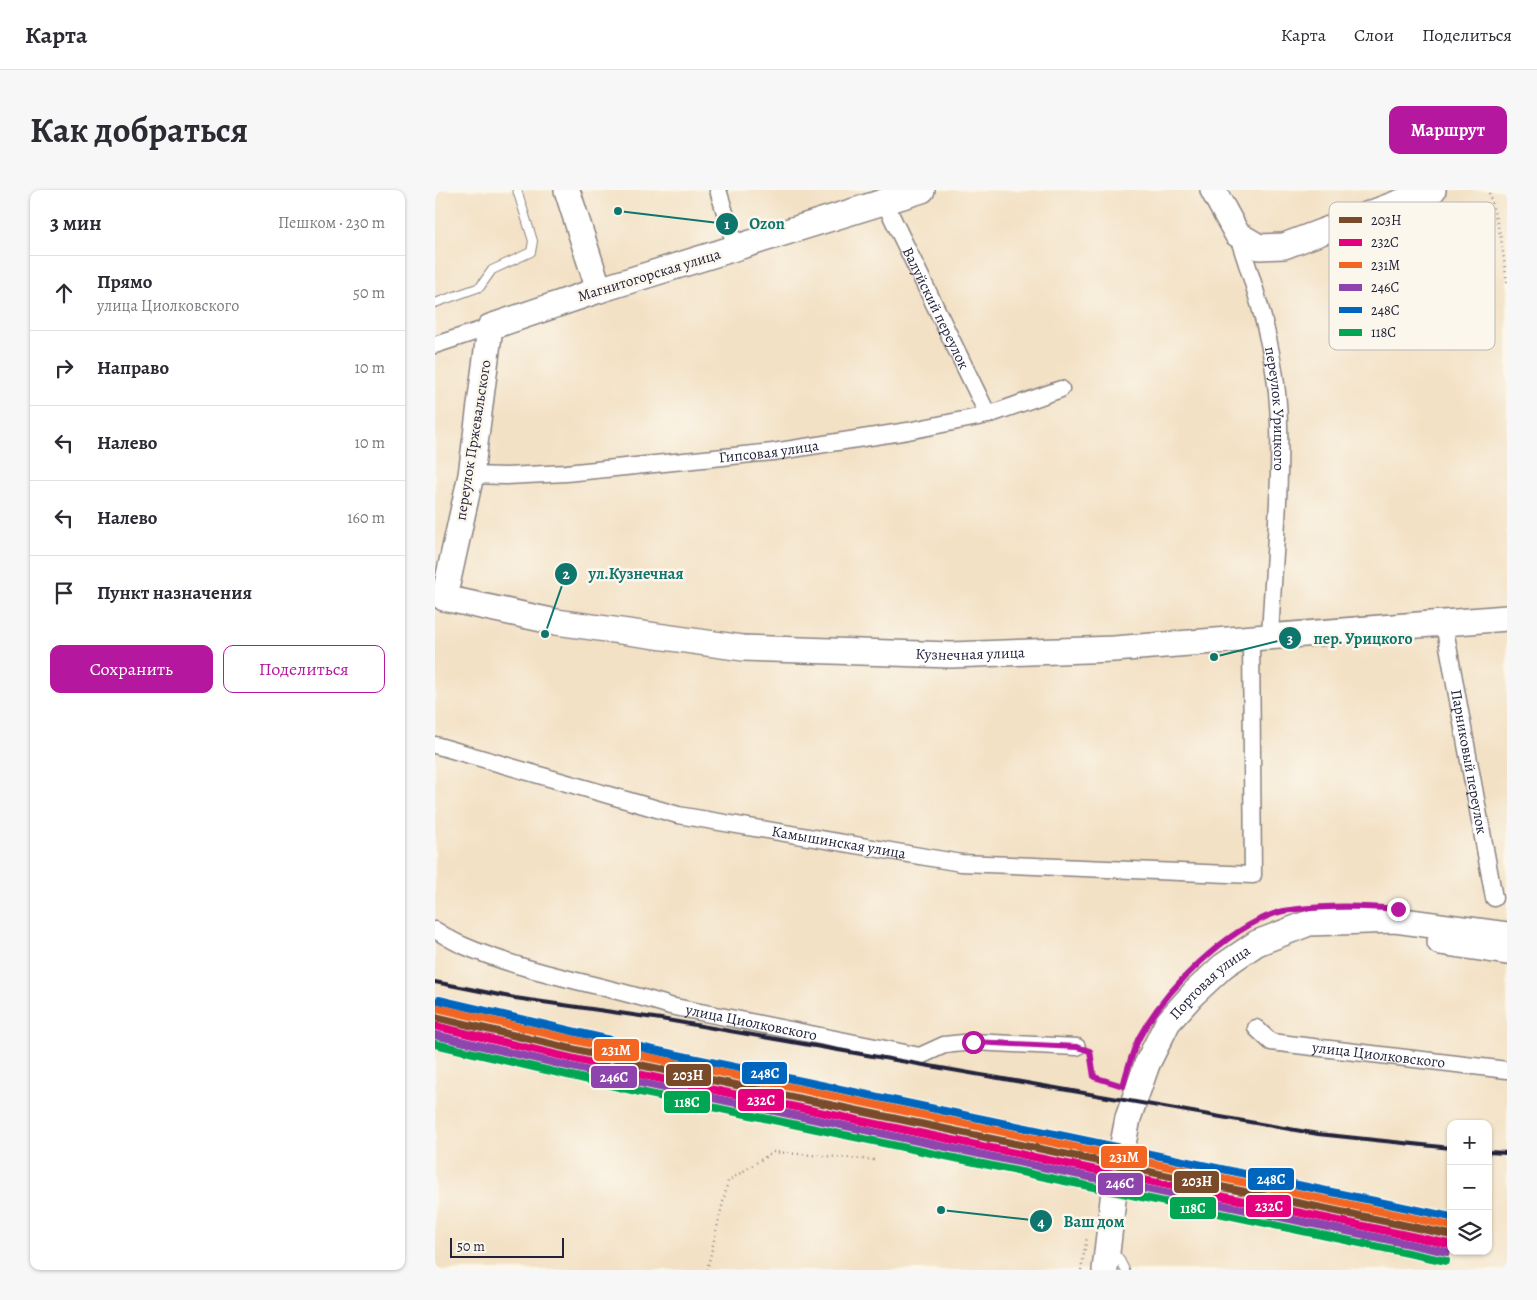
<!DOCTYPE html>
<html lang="ru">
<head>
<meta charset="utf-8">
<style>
	:root { --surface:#fff; --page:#f7f7f7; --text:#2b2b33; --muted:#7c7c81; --line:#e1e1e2; --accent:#b5179e }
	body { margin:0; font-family:Alegreya,serif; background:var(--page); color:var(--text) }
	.controls { position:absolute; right:15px; bottom:15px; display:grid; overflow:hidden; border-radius:10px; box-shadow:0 1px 4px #0004 }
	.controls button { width:45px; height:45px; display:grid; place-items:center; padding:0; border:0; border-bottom:1px solid var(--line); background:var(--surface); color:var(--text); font:25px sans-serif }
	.scale { position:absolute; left:15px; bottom:12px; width:114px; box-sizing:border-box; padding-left:5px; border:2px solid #22223b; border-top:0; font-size:14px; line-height:18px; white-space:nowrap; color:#22223b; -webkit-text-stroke:4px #fbf7ec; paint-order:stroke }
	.stop { position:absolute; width:15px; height:15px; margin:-11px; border:4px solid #b5179e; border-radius:50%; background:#fff }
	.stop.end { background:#b5179e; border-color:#fff; box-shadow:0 1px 5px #0008 }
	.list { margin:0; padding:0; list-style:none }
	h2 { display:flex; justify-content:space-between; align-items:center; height:65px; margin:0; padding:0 20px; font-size:21px }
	h2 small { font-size:16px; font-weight:400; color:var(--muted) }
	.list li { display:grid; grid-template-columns:32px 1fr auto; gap:15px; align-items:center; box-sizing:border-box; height:75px; padding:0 20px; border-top:1px solid var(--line) }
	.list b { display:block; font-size:19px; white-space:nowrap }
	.list p { margin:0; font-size:16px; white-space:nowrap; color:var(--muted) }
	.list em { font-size:16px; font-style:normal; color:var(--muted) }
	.actions { display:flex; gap:10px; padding:15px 20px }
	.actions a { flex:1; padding:11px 0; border:1px solid var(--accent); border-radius:10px; text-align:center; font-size:18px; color:var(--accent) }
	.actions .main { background:var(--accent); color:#fff }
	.icon { flex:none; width:28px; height:28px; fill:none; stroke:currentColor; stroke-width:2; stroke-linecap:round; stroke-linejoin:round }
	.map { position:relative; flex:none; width:1072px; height:1080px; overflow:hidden; border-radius:10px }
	header { display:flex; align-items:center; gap:30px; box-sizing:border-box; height:70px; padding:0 25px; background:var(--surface); border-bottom:1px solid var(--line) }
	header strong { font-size:24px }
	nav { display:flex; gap:28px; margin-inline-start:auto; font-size:18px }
	.intro { display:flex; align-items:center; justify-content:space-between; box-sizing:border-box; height:120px; padding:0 30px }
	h1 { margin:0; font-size:35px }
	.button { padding:12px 22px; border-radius:10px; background:var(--accent); color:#fff; font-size:18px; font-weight:700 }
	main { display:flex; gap:30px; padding:0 30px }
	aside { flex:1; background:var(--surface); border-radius:10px; box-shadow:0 1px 4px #0004 }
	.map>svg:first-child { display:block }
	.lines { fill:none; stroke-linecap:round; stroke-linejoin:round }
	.service-casing { stroke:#8a8280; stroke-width:10 }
	.minor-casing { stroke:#8a8280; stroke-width:19 }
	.primary-casing { stroke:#8a8280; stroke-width:28 }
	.path { stroke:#8a8280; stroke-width:2.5; stroke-dasharray:1 4; stroke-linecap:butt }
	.service { stroke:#fff; stroke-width:8 }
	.minor { stroke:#fff; stroke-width:16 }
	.primary { stroke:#fff; stroke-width:25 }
	.rail { stroke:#22223b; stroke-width:4 }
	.rail-1-casing { stroke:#fbf7ec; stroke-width:11 }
	.rail-2-casing { stroke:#fbf7ec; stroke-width:11 }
	.rail-3-casing { stroke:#fbf7ec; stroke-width:11 }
	.rail-4-casing { stroke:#fbf7ec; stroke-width:11 }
	.rail-5-casing { stroke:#fbf7ec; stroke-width:11 }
	.rail-6-casing { stroke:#fbf7ec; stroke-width:11 }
	.rail-1 { stroke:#7a4b2a; stroke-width:8 }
	.rail-2 { stroke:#e5007d; stroke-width:8 }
	.rail-3 { stroke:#f26522; stroke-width:8 }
	.rail-4 { stroke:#8e44ad; stroke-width:8 }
	.rail-5 { stroke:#0065bd; stroke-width:8 }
	.rail-6 { stroke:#00a651; stroke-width:8 }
	.route { stroke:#b5179e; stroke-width:6 }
	.labels { text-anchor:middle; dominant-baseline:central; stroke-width:5; stroke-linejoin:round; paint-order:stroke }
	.street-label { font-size:15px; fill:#22223b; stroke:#fbf7ec }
	.key { fill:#fbf7ec; stroke:#bab7b7; stroke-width:1 }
	.key-label { font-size:14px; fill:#22223b }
	.leader { fill:none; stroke:#0f766e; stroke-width:2 }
	.callout-dot { fill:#0f766e; stroke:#fbf7ec; stroke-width:2 }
	.mark-label { font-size:15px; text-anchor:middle; font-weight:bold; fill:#fff }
	.callout-label { font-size:16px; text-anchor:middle; font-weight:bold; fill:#0f766e; stroke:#fbf7ec; stroke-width:5; stroke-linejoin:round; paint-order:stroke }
	.line-badge { stroke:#fbf7ec; stroke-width:2 }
	.badge-label { font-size:14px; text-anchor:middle; font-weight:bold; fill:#fff }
</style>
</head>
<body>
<header>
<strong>Карта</strong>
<nav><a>Карта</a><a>Слои</a><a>Поделиться</a></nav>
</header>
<div class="intro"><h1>Как добраться</h1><a class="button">Маршрут</a></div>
<main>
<aside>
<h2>3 мин<small>Пешком · 230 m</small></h2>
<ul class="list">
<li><svg class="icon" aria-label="ahead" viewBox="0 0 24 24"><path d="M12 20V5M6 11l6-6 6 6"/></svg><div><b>Прямо</b><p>улица Циолковского</p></div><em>50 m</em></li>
<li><svg class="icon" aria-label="right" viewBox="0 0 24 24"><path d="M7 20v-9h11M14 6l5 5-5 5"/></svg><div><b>Направо</b></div><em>10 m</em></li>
<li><svg class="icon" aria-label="left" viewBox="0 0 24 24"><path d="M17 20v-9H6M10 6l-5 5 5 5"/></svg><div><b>Налево</b></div><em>10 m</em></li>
<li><svg class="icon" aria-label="left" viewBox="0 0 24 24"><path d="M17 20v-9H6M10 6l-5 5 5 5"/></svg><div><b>Налево</b></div><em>160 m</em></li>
<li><svg class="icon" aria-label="arrive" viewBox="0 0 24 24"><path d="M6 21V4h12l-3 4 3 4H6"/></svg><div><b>Пункт назначения</b></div></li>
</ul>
<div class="actions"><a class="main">Сохранить</a><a>Поделиться</a></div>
</aside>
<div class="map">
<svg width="1072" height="1080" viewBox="0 0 1072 1080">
	<rect width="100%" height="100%" fill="#fbf7ec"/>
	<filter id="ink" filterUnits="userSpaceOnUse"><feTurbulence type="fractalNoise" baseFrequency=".02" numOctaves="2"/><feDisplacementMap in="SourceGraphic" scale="10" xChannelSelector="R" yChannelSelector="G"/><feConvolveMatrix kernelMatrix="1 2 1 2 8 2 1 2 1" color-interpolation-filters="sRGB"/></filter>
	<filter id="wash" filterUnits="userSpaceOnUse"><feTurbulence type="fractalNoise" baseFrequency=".0096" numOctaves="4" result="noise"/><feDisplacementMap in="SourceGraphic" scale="20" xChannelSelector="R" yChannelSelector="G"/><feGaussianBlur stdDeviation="1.12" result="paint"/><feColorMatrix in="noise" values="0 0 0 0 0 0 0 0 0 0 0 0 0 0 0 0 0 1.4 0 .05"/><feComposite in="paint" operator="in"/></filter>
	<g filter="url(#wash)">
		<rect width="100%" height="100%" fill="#f3e1c5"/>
	</g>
	<g filter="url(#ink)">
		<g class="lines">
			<g class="service-casing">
				<path id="service" d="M 0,113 L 45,97 L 57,80 L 96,62 L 98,51 L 82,0
					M 684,1068 L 690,1080"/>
			</g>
			<g class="minor-casing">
				<g id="minor">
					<path d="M 283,0 L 301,58"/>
					<path id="s1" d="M 449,11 L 553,225"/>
					<path id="s2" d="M 802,44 C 823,105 843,170 844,235 C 846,306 838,377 835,448"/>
					<path d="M 0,155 L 55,137"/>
					<path id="s3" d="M 36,285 L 71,286 L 131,283 L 338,262 L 473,241 L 553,225 L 626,199"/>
					<path id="s4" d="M 1009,434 L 1059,708"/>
					<path id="s5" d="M 0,555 L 243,625 L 526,673 L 818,685 L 816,449"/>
					<path id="s6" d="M 0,740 C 9,745 17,751 27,755 C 93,784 167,794 235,816 L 485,866 L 509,855 L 538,852 L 642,857"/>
					<path id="s7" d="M 821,838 L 836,852 L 1072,880"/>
				</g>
			</g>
			<g class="primary-casing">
				<g id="primary">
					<path d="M 132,0 L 164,100"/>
					<path id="s8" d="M 487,0 L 164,100 L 55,137 L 36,285 L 9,408 L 121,432 L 308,458 L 516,465 L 679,459 L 1072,428"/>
					<path d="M 778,0 L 802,44 L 824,57 L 849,56 L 998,0"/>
					<path d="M 1005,752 L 1072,762"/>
					<path id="s9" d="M 670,1080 L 679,1001 L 693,928 L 712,874 L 733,832 L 759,803 L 788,776 L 822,753 L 874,733 L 960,730 L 1072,745"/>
				</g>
			</g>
			<path class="path" d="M 1054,3 L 1066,48 L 1072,92
				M 655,864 L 659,887 L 684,895
				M 272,1080 L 293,991 L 338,962 L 439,970
				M 646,1080 L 652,1047"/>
			<use href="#service" class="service"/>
			<use href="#minor" class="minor"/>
			<use href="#primary" class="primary"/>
			<path class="rail" d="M 0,792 L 80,808 L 226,829 L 883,944 L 1016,958
				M 1053,962 L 1072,963"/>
			<g class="rail-1-casing">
				<path id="rail-1" d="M 0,827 L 210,876 L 1016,1045"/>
			</g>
			<g class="rail-2-casing">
				<path id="rail-2" d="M 0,836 L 208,885 L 1014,1054"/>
			</g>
			<g class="rail-3-casing">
				<path id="rail-3" d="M 2,818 L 212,867 L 1016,1036"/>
			</g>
			<g class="rail-4-casing">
				<path id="rail-4" d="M 0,845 L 206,893 L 1012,1062"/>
			</g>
			<g class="rail-5-casing">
				<path id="rail-5" d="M 4,810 L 214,859 L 1016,1027"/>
			</g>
			<g class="rail-6-casing">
				<path id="rail-6" d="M 0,854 L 205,902 L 1011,1071"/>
			</g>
			<use href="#rail-1" class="rail-1"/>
			<use href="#rail-2" class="rail-2"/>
			<use href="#rail-3" class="rail-3"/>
			<use href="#rail-4" class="rail-4"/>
			<use href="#rail-5" class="rail-5"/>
			<use href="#rail-6" class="rail-6"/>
		</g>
	</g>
	<g class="lines" filter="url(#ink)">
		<path class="route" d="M 538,852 L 642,857 L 655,861 L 659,887 L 688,896 C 692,881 698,859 705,846 C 731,799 790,740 841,723 C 848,720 857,720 864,719 C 897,715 930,716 963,719"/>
	</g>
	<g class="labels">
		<g class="street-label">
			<text transform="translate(214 85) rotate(-17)">Магнитогорская улица</text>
			<text stroke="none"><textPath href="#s1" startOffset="119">Валуйский переулок</textPath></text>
			<text stroke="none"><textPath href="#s2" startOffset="180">переулок Урицкого</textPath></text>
			<text transform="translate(38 250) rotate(-81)">переулок Пржевальского</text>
			<text stroke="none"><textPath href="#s3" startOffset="299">Гипсовая улица</textPath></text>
			<text stroke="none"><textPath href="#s8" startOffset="1259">Кузнечная улица</textPath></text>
			<text stroke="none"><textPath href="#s4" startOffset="140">Парниковый переулок</textPath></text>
			<text stroke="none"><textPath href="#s5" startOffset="416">Камышинская улица</textPath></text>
			<text stroke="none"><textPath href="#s9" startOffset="316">Портовая улица</textPath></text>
			<text stroke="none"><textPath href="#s6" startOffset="331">улица Циолковского</textPath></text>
			<text stroke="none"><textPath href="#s7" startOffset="129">улица Циолковского</textPath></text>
		</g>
	</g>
	<rect x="894" y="12" width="166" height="148" rx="8" class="key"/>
	<rect x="904" y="27" width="23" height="6" fill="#7a4b2a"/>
	<rect x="904" y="49" width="23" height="7" fill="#e5007d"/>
	<rect x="904" y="72" width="23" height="6" fill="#f26522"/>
	<rect x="904" y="94" width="23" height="7" fill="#8e44ad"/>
	<rect x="904" y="117" width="23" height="6" fill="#0065bd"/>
	<rect x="904" y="139" width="23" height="7" fill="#00a651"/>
	<g class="key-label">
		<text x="936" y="35">203Н</text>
		<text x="936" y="57">232C</text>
		<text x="936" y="80">231М</text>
		<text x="936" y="102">246С</text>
		<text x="936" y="125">248С</text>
		<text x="936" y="147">118С</text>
	</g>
	<path class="leader" d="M183 21L292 34M110 444L131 384M779 467L855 448M506 1020L606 1031"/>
	<g class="callout-dot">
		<circle cx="183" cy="21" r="5"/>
		<circle cx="110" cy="444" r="5"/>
		<circle cx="779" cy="467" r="5"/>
		<circle cx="506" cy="1020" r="5"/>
		<circle cx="292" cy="34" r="12"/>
		<circle cx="131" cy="384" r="12"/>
		<circle cx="855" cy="448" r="12"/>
		<circle cx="606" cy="1031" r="12"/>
	</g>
	<g class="mark-label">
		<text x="292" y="39">1</text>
		<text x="131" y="389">2</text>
		<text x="855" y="454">3</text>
		<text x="606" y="1037">4</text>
	</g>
	<g class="callout-label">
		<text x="332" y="39">Ozon</text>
		<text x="201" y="389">ул.Кузнечная</text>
		<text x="928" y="454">пер. Урицкого</text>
		<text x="659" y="1037">Ваш дом</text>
	</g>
	<g class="line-badge">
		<rect x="158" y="848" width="47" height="24" rx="5" fill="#f26522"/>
		<rect x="306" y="871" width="47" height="24" rx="5" fill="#0065bd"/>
		<rect x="230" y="873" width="47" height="24" rx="5" fill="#7a4b2a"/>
		<rect x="155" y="875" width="48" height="24" rx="5" fill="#8e44ad"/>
		<rect x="302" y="898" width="48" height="24" rx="5" fill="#e5007d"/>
		<rect x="228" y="900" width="48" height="24" rx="5" fill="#00a651"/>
		<rect x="665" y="955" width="48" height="24" rx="5" fill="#f26522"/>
		<rect x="812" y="977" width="48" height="24" rx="5" fill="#0065bd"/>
		<rect x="738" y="980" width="47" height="24" rx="5" fill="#7a4b2a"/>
		<rect x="662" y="982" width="47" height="24" rx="5" fill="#8e44ad"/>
		<rect x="810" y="1004" width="47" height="24" rx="5" fill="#e5007d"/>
		<rect x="734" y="1006" width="48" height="24" rx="5" fill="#00a651"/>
	</g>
	<g class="badge-label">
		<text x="181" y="865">231М</text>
		<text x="330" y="888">248С</text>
		<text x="253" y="890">203Н</text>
		<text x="179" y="892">246С</text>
		<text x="326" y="915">232C</text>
		<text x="252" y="917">118С</text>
		<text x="689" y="972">231М</text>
		<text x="836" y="994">248С</text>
		<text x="762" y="996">203Н</text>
		<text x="685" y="998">246С</text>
		<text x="834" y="1021">232C</text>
		<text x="758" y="1023">118С</text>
	</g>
</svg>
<div class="controls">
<button>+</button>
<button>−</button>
<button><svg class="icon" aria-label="layers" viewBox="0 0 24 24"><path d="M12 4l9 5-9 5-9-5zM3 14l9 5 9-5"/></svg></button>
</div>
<div class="scale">50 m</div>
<div class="stop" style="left:538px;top:852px"></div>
<div class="stop end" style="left:963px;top:719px"></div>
</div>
</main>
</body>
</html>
